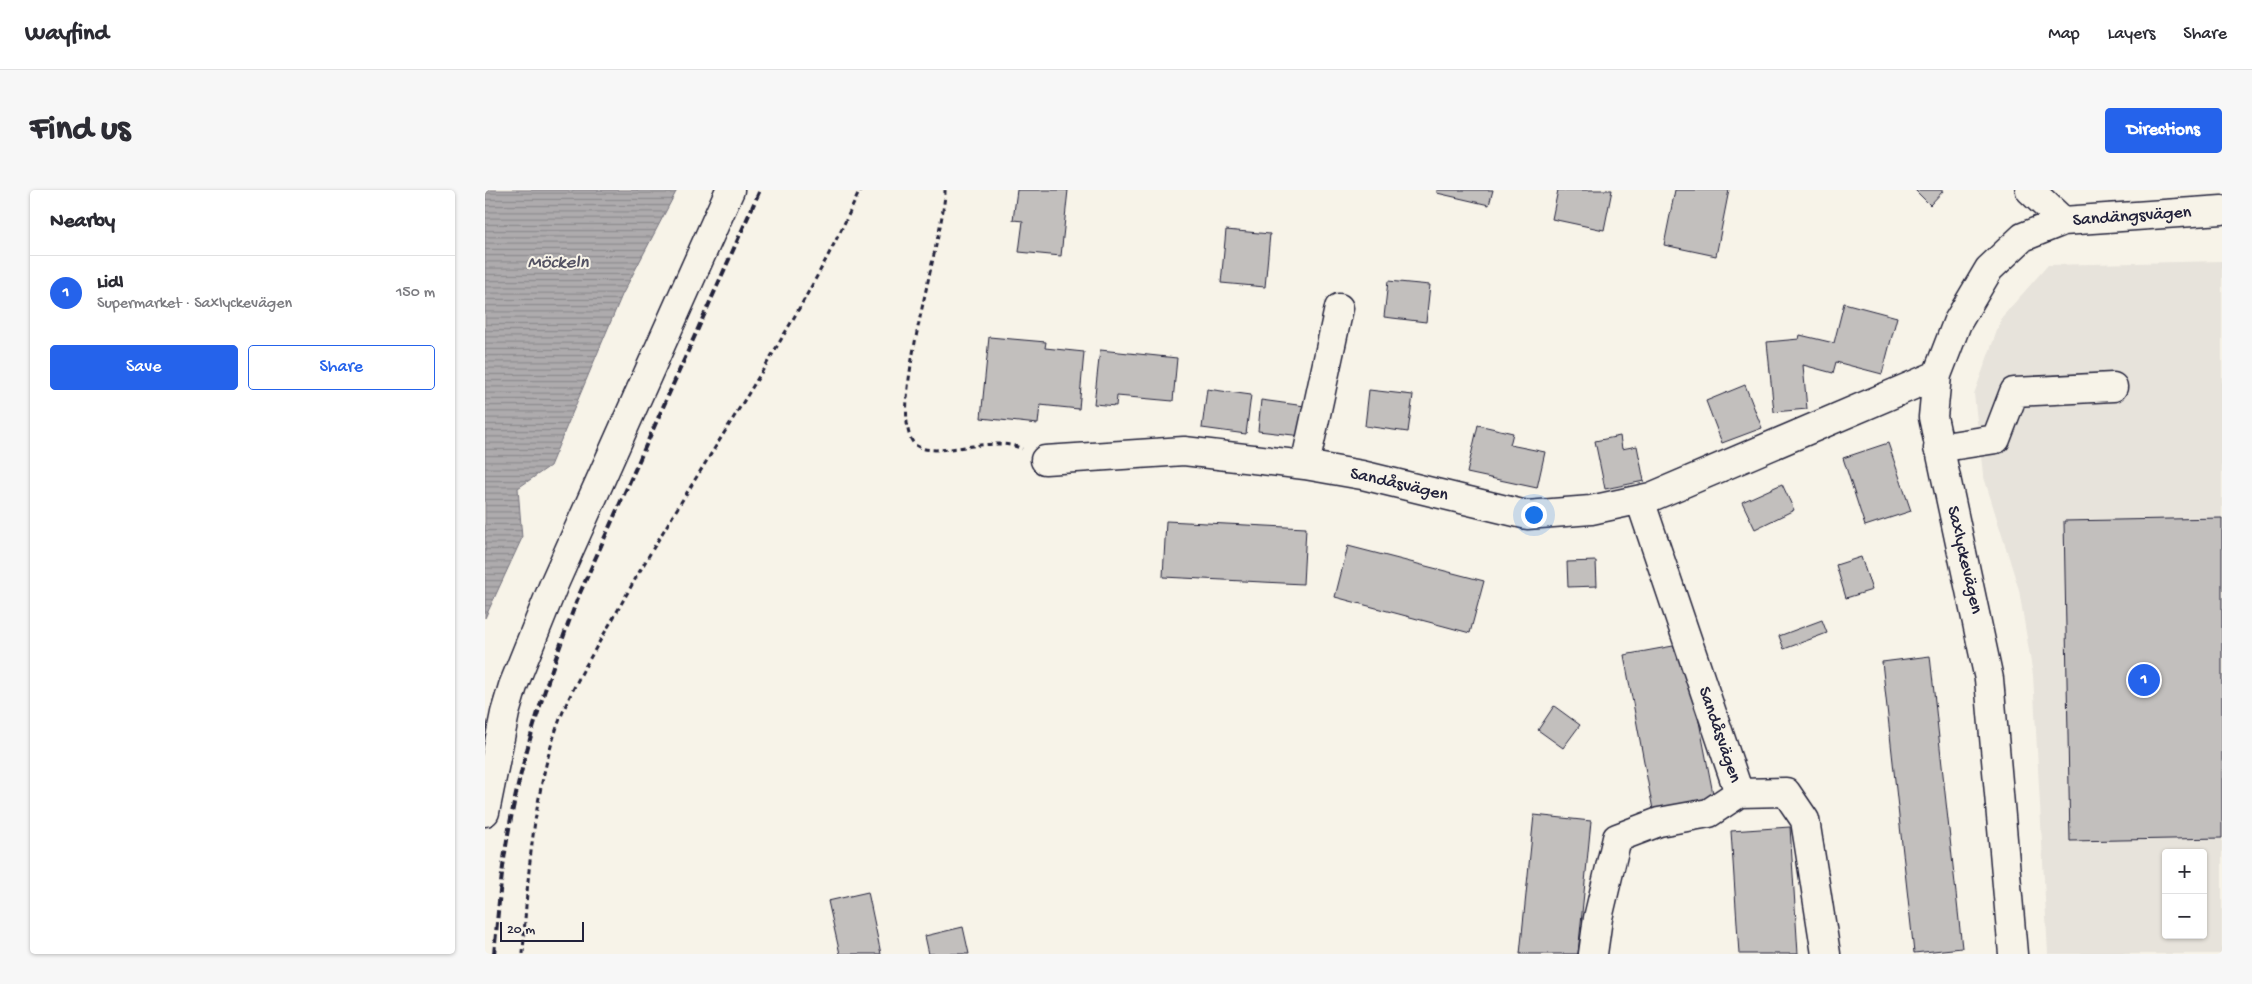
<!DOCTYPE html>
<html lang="en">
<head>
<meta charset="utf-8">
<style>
	:root { --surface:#fff; --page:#f7f7f7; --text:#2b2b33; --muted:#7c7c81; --line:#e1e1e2; --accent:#2563eb }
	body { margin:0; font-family:"Gochi Hand",sans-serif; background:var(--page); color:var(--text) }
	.controls { position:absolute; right:15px; bottom:15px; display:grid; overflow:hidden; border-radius:5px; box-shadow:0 1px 4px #0004 }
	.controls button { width:45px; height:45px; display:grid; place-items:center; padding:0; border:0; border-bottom:1px solid var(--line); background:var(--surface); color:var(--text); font:25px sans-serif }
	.scale { position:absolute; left:15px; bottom:12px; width:84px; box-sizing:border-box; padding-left:5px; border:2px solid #22223b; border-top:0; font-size:14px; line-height:18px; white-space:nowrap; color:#22223b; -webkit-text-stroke:4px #f7f3e8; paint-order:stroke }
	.you { position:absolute; left:1048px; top:324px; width:18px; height:18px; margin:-12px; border:4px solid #fff; border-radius:50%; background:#1a73e8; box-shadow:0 0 0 8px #1a73e833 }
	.badge { display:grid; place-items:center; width:32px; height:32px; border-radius:50%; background:var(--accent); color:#fff; font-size:16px; font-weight:700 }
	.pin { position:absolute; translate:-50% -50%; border:2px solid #fff; box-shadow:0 1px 5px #0006 }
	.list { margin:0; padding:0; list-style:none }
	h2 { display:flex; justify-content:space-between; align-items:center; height:65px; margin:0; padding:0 20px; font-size:21px }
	h2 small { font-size:16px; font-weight:400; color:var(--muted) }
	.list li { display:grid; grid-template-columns:32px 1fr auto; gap:15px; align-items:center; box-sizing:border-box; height:75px; padding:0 20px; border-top:1px solid var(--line) }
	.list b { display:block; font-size:19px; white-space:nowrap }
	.list p { margin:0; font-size:16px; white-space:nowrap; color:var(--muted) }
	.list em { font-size:16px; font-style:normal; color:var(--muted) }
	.actions { display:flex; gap:10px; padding:15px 20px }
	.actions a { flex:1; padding:11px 0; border:1px solid var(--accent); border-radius:5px; text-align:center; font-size:18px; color:var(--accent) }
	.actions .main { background:var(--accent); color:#fff }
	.map { position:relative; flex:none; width:1737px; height:764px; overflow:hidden; border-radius:5px }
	header { display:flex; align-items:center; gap:30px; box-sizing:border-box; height:70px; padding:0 25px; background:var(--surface); border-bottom:1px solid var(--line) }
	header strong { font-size:24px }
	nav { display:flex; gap:28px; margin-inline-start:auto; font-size:18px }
	.intro { display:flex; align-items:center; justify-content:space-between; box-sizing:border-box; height:120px; padding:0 30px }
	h1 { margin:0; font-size:35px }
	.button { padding:12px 22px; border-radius:5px; background:var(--accent); color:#fff; font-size:18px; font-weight:700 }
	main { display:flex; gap:30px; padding:0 30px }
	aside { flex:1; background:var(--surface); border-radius:5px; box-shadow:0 1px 4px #0004 }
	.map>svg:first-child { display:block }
	.built { fill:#e7e3db; fill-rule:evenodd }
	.water { fill:url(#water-rules); stroke:#76747f }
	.building { fill:#c2bfbd; stroke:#22223b }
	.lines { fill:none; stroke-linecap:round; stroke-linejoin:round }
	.minor-casing { stroke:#22223b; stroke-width:31 }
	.path { stroke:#22223b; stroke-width:3; stroke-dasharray:5 4; stroke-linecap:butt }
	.minor { stroke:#f7f3e8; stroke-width:28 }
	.rail { stroke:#22223b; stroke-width:4; stroke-dasharray:8 4; stroke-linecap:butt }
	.labels { text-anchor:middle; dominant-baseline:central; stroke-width:4; stroke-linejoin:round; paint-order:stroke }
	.street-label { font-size:18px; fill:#22223b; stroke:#f7f3e8 }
	.water-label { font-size:19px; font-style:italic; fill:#535263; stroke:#f7f3e8 }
</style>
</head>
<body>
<header>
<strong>Wayfind</strong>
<nav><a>Map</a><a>Layers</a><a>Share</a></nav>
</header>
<div class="intro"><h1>Find us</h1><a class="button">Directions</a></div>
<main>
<aside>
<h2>Nearby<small></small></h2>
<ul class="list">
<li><span class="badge">1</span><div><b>Lidl</b><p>Supermarket · Saxlyckevägen</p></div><em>150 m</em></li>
</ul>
<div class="actions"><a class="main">Save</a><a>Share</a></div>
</aside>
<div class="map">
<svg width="1737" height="764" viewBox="0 0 1737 764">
	<defs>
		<pattern id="water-rules" width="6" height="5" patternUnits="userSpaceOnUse" patternTransform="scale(1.25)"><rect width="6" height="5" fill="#aeabad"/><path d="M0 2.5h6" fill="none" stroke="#8d8b8e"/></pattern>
	</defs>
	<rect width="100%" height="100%" fill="#f7f3e8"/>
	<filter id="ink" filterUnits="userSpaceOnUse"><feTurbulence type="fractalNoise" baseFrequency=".02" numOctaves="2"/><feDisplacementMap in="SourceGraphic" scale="10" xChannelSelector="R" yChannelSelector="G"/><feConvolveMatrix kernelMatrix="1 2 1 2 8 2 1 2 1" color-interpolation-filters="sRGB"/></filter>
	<g filter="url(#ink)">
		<path class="built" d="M 1737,71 L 1737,764 L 1563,764 L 1548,485 L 1534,400 L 1498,284 L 1489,204 L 1517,127 L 1563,75 ZM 1681,663 L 1718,663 L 1718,745 L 1681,745 Z"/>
		<path class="water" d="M 0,0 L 192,0 L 137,105 L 65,276 L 33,298 L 37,348 L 0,428 Z"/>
		<path class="building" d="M 532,0 L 583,0 L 576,66 L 534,62 L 538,31 L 528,30 Z
			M 952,0 L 1008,0 L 1004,15 L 952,3 Z
			M 1073,0 L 1127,0 L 1119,40 L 1067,29 Z
			M 1190,0 L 1244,0 L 1231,66 L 1179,55 Z
			M 1430,0 L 1459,0 L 1445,15 Z
			M 741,40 L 785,44 L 780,97 L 736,93 Z
			M 903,91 L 945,95 L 941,132 L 899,127 Z
			M 1359,113 L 1412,127 L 1397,184 L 1351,172 L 1348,183 L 1318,175 L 1322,219 L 1289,222 L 1282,152 L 1314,149 L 1315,145 L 1349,153 Z
			M 504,147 L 561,152 L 560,158 L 599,162 L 594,219 L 555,215 L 553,234 L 496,228 Z
			M 615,160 L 692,168 L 688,211 L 632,206 L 631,216 L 609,214 Z
			M 1260,195 L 1277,238 L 1237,253 L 1221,211 Z
			M 722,199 L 766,205 L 761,244 L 717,238 Z
			M 884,200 L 928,205 L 923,242 L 880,236 Z
			M 776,210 L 820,216 L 817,246 L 773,241 Z
			M 993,235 L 1028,243 L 1025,255 L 1060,262 L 1052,298 L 982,283 Z
			M 1135,246 L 1137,259 L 1152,256 L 1159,291 L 1120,299 L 1110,251 Z
			M 1403,253 L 1426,321 L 1380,336 L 1358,268 Z
			M 1297,294 L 1309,320 L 1270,339 L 1257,312 Z
			M 1737,328 L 1737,648 L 1585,651 L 1579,331 Z
			M 681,331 L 821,338 L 818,394 L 678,387 Z
			M 863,356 L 999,391 L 985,443 L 850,407 Z
			M 1376,367 L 1387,400 L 1361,408 L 1351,375 Z
			M 1111,371 L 1112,396 L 1083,397 L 1082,372 Z
			M 1337,430 L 1342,443 L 1299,459 L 1294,446 Z
			M 1199,454 L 1230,614 L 1169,625 L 1139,465 Z
			M 1445,466 L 1477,758 L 1429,763 L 1397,472 Z
			M 1069,516 L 1095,535 L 1078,558 L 1053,540 Z
			M 1049,625 L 1106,631 L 1093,764 L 1035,764 Z
			M 1305,637 L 1313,764 L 1254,764 L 1246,641 Z
			M 383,702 L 396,764 L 355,764 L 343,711 Z
			M 478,737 L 484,764 L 444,764 L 440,746 Z"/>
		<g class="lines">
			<g class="minor-casing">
				<path id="minor" d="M 1545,0 L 1578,31
					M 1453,258 L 1511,249 L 1529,202 L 1628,197
					M 560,270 L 699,261 L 820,275 L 877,285 L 1042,325 L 1106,320 L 1166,307 L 1452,185
					M 820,275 L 854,118
					M 1155,310 L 1254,603 L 1301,602 L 1320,630 L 1341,764
					M 0,622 L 20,523 L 28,496 L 69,394 L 245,0
					M 1108,764 L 1113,728 L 1132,648 L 1174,632 L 1224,623 L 1254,603
					M 1528,764 L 1504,489 L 1448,227 L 1452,185 L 1472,133 L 1504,79 L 1538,47 L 1578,31 L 1737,20"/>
			</g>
			<path class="path" d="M 460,0 C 461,42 397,235 432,256 C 454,269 509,244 537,259
				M 38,764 C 42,691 48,607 72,537 C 88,492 116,451 139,409 C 216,271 310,144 375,0"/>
			<use href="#minor" class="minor"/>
			<path class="rail" d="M 9,764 C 12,735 14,706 18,677 C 30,584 61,491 94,405 L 275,0"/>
		</g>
	</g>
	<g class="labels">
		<g class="street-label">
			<text transform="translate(1647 27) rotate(-4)">Sandängsvägen</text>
			<text transform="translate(914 295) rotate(13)">Sandåsvägen</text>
			<text transform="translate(1479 370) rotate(77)">Saxlyckevägen</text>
			<text transform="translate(1234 545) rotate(71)">Sandåsvägen</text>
		</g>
		<g class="water-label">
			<text x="73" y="73">Möckeln</text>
		</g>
	</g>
</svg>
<div class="controls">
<button>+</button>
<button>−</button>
</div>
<div class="scale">20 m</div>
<div class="you"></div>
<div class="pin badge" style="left:1659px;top:490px">1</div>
</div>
</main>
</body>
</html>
